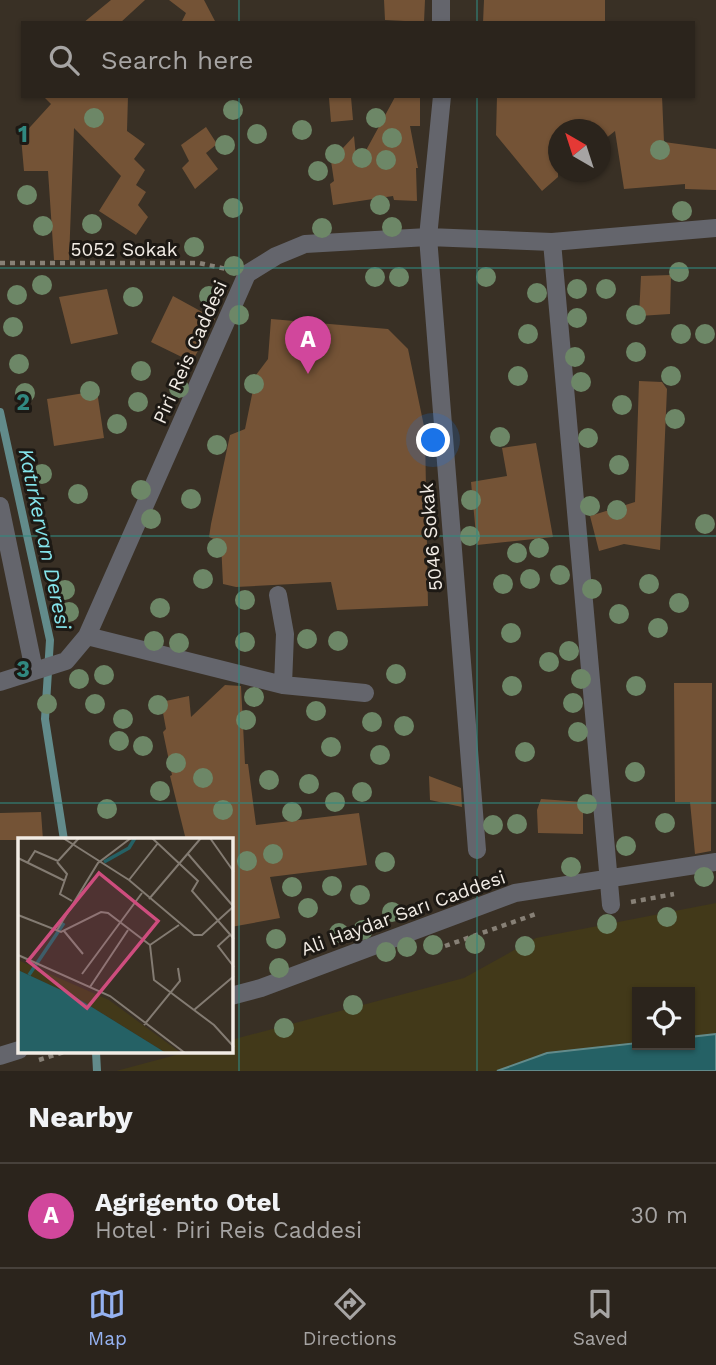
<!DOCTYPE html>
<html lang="en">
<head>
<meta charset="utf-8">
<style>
	:root { --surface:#2b241c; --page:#332c25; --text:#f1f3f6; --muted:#a6a4a3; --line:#47413b; --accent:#95b2f1 }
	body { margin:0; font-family:"Work Sans",sans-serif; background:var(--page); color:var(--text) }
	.controls { position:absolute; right:21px; bottom:21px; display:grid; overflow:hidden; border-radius:0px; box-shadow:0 2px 5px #0004 }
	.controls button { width:63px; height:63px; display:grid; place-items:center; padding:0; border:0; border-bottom:2px solid var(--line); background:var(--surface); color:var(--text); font:35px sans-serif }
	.compass { position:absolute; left:548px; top:119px; width:63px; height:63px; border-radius:50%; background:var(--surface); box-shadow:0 2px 5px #0004; rotate:321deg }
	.you { position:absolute; left:434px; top:441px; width:24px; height:24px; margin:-18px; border:5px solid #fff; border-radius:50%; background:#1a73e8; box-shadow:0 0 0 10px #1a73e833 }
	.badge { display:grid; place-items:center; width:46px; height:46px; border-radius:50%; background:var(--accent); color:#fff; font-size:23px; font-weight:700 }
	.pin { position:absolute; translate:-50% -58px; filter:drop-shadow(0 2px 4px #0008) }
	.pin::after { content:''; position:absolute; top:37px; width:24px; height:21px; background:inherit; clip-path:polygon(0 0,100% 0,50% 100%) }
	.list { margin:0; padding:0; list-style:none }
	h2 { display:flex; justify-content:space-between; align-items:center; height:91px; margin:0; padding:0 28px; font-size:30px }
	h2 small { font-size:23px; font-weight:400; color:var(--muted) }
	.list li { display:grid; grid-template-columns:46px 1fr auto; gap:21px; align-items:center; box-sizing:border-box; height:105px; padding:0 28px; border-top:2px solid var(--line) }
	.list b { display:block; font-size:26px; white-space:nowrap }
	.list p { margin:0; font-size:23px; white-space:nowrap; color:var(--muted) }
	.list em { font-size:23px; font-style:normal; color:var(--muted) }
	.icon { flex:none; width:38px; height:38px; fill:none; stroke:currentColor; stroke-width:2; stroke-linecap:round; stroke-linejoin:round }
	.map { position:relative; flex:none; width:716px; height:1071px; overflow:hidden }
	.search { position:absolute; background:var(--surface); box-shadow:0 2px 5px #0004; left:21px; right:21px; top:21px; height:77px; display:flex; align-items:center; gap:18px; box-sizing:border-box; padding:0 24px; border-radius:0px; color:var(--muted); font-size:26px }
	.sheet { height:196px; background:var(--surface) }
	nav { display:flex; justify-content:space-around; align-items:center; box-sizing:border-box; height:98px; border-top:2px solid var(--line); background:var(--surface); font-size:19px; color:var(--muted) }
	nav a { display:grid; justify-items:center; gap:4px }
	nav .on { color:var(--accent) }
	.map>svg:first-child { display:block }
	.sand { fill:#423919 }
	.water { fill:#256165; stroke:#628b8b; stroke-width:2 }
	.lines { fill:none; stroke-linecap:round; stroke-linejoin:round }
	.stream { stroke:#628b8b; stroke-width:8 }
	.building { fill:#745336 }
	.path { stroke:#878076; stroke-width:4.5; stroke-dasharray:5 5; stroke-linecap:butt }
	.minor { stroke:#64656c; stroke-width:18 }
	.tree { fill:#6d8767 }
	.grid { fill:none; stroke:#318880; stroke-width:2; stroke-opacity:0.55 }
	.labels { text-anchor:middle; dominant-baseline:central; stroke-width:6; stroke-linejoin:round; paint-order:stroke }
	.street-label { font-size:19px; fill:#f2ece5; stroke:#1d1914 }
	.water-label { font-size:21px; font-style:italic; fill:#84e4eb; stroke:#1d1914 }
	.inset-river { fill:none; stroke:#256165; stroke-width:3.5 }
	.inset-road { fill:none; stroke:#837b72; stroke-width:2 }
	.view { fill:#ce4d7e; fill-opacity:0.15; stroke:#ce4d7e; stroke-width:3.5 }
	.inset-edge { fill:none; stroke:#f2ece5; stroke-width:3.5 }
	.grid-label { font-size:23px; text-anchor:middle; font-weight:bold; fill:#318880; stroke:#1d1914; stroke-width:6; stroke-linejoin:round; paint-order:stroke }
</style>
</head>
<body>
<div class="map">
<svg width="716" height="1071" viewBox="0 0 716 1071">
	<rect width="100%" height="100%" fill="#393025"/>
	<path class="sand" d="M 716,903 L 716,1034 L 690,1037 L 690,992 L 637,992 L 637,1043 L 547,1053 L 497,1071 L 116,1071 L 187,1052 L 231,1052 L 231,1040 L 464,978 L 536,938 Z"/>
	<path class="water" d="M 716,1034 L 716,1071 L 497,1071 L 547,1053 L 637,1043 L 637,1045 L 690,1045 L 690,1037 Z"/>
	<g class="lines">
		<path class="stream" d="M 0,412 L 50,640 L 45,719 L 64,840
			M 96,1052 L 97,1071"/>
	</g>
	<path class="building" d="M 111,0 L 145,0 L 120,23 L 83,23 Z
		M 169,0 L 204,0 L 216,23 L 181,23 L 186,13 Z
		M 384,0 L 425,0 L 424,22 L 385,20 Z
		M 484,0 L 605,0 L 605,23 L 483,23 Z
		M 43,96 L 128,96 L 127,131 L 145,144 L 134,159 L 145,170 L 136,185 L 146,192 L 138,205 L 148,217 L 136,235 L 99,211 L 121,176 L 74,128 L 69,260 L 54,260 L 48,171 L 24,171 L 21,137 L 51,104 Z
		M 497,96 L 662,96 L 664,142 L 716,149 L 716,190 L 685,189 L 685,184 L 624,189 L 615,131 L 600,143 L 600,130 L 558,130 L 558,177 L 542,191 L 496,135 Z
		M 351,97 L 353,120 L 331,122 L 329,98 Z
		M 395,97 L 420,97 L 420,126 L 410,126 L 418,168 L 416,168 L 417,201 L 394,200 L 393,196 L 333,205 L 330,184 L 334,181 L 331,161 L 354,136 L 357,167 Z
		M 206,127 L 217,144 L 206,153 L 218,169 L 195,189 L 182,168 L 189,161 L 181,145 Z
		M 671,275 L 670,314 L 639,316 L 641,276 Z
		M 107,289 L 118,334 L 71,344 L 59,297 Z
		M 173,296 L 215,319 L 192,362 L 151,342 Z
		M 271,319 L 388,329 L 408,349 L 425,431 L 428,606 L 337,610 L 331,582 L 236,587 L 223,584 L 221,542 L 209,537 L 211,524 L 230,435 L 245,429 L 256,375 L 268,359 Z
		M 639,381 L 662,382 L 667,389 L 660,550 L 624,544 L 599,551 L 590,516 L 635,502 Z
		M 97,391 L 104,438 L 54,446 L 47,399 Z
		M 536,443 L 553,537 L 477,545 L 471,482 L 507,476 L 502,448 Z
		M 674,683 L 712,683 L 711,851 L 695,854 L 690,802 L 675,802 Z
		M 225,685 L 241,686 L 245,764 L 248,764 L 256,825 L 359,813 L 367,865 L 270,877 L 280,918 L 231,927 L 231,840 L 186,840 L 170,776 L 172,775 L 163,732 L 166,729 L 161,702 L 189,696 L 191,717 Z
		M 429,776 L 461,788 L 462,807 L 430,800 Z
		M 541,799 L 583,802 L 583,834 L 538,833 L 537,810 Z
		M 41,812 L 43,840 L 0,840 L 0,813 Z"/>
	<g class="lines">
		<path class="path" d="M 0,263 L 199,263 L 226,269
			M 631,902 L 674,894
			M 445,946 L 536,914
			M 39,1060 L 64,1052"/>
		<path class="minor" d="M 441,0 L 441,23
			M 442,96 L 428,237 L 477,850
			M 552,242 L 611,905
			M 0,506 L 34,670
			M 278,595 L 285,634 L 283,685
			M 87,636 L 283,685 L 365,693
			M 0,682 L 66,661 L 87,636 L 247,274 L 276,256 L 305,244 L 428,237 L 552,242 L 716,228
			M 231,996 L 261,988 L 515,893 L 716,862
			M 0,1056 L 19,1050"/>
	</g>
	<g class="tree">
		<circle cx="233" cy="110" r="10"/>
		<circle cx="94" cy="118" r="10"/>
		<circle cx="376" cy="118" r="10"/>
		<circle cx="302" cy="130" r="10"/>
		<circle cx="257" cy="134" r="10"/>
		<circle cx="392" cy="138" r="10"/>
		<circle cx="225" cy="145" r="10"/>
		<circle cx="660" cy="150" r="10"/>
		<circle cx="335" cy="154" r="10"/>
		<circle cx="362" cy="158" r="10"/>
		<circle cx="386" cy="160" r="10"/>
		<circle cx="318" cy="171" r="10"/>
		<circle cx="27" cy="195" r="10"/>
		<circle cx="380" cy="205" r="10"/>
		<circle cx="233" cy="208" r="10"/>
		<circle cx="682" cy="211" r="10"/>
		<circle cx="92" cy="224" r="10"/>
		<circle cx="43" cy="226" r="10"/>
		<circle cx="392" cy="227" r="10"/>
		<circle cx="322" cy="228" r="10"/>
		<circle cx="194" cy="247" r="10"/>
		<circle cx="234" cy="266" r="10"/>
		<circle cx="679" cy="272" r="10"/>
		<circle cx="375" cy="277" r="10"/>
		<circle cx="399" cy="277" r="10"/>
		<circle cx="486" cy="277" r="10"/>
		<circle cx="42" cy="285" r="10"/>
		<circle cx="577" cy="289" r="10"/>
		<circle cx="606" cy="289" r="10"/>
		<circle cx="537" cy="293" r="10"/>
		<circle cx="17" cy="295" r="10"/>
		<circle cx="209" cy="296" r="10"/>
		<circle cx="133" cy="297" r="10"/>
		<circle cx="239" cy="315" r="10"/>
		<circle cx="636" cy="315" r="10"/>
		<circle cx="577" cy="318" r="10"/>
		<circle cx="13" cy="327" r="10"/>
		<circle cx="528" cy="334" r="10"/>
		<circle cx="681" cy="334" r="10"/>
		<circle cx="705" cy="334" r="10"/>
		<circle cx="636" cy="352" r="10"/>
		<circle cx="575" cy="357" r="10"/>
		<circle cx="19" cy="364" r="10"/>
		<circle cx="141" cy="371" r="10"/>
		<circle cx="518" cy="376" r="10"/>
		<circle cx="671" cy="376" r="10"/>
		<circle cx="581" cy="382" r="10"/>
		<circle cx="254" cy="384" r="10"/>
		<circle cx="179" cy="388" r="10"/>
		<circle cx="90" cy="391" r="10"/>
		<circle cx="25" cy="393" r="10"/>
		<circle cx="138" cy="402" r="10"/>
		<circle cx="622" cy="405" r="10"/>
		<circle cx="675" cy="419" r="10"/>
		<circle cx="117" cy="424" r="10"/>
		<circle cx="500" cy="437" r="10"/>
		<circle cx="588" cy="438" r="10"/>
		<circle cx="217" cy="445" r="10"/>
		<circle cx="619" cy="465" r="10"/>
		<circle cx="42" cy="474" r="10"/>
		<circle cx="141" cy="490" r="10"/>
		<circle cx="78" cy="494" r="10"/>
		<circle cx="191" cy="499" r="10"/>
		<circle cx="471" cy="500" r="10"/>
		<circle cx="590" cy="506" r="10"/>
		<circle cx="617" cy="510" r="10"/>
		<circle cx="151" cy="519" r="10"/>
		<circle cx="705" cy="524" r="10"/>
		<circle cx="470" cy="536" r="10"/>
		<circle cx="217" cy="548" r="10"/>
		<circle cx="539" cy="548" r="10"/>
		<circle cx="517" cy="553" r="10"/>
		<circle cx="560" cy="575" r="10"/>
		<circle cx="203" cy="579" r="10"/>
		<circle cx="530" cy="579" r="10"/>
		<circle cx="503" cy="584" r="10"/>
		<circle cx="649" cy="584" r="10"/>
		<circle cx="592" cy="589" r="10"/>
		<circle cx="65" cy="590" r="10"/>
		<circle cx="245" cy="600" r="10"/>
		<circle cx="679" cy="603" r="10"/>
		<circle cx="160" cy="608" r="10"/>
		<circle cx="69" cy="612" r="10"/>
		<circle cx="619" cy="614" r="10"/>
		<circle cx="658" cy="628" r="10"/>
		<circle cx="511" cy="633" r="10"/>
		<circle cx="307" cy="639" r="10"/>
		<circle cx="154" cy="641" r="10"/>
		<circle cx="338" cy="641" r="10"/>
		<circle cx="245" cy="642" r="10"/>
		<circle cx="179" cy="643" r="10"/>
		<circle cx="569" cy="651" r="10"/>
		<circle cx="549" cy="662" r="10"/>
		<circle cx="396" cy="674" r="10"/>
		<circle cx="104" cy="675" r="10"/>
		<circle cx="79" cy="679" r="10"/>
		<circle cx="581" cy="679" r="10"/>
		<circle cx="512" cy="686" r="10"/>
		<circle cx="636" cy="686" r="10"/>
		<circle cx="254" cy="697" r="10"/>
		<circle cx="573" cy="703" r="10"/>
		<circle cx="47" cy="704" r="10"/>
		<circle cx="95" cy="704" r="10"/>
		<circle cx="158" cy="705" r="10"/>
		<circle cx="316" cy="711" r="10"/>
		<circle cx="123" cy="719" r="10"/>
		<circle cx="246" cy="720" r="10"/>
		<circle cx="372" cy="722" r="10"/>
		<circle cx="404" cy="726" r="10"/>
		<circle cx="578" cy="732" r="10"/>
		<circle cx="119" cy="741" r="10"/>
		<circle cx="143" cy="746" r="10"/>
		<circle cx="331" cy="747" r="10"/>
		<circle cx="525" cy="752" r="10"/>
		<circle cx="380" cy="755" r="10"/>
		<circle cx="176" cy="763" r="10"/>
		<circle cx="635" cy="772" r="10"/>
		<circle cx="203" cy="778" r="10"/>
		<circle cx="269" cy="780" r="10"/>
		<circle cx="309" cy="784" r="10"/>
		<circle cx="160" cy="791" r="10"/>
		<circle cx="362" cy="792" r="10"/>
		<circle cx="335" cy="802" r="10"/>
		<circle cx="587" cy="804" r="10"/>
		<circle cx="107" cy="809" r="10"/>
		<circle cx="223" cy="810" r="10"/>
		<circle cx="292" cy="812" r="10"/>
		<circle cx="665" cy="823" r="10"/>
		<circle cx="517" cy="824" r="10"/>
		<circle cx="493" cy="825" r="10"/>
		<circle cx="626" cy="846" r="10"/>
		<circle cx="273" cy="854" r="10"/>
		<circle cx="247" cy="861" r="10"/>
		<circle cx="385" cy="862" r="10"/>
		<circle cx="571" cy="867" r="10"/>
		<circle cx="704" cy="877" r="10"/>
		<circle cx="332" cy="886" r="10"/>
		<circle cx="292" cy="887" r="10"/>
		<circle cx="360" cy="895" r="10"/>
		<circle cx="308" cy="908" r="10"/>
		<circle cx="392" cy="912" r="10"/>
		<circle cx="667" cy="917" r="10"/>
		<circle cx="607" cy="924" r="10"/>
		<circle cx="363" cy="930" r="10"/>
		<circle cx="339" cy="933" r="10"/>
		<circle cx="276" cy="939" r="10"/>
		<circle cx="475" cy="944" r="10"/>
		<circle cx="433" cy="945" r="10"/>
		<circle cx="525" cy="946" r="10"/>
		<circle cx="407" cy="947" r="10"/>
		<circle cx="386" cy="952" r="10"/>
		<circle cx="279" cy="968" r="10"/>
		<circle cx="353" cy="1005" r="10"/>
		<circle cx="284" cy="1028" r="10"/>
	</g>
	<path class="grid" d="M 239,0 L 239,23M 477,0 L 477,23M 239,96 L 239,1071M 477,96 L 477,1071M 0,268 L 716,268M 0,536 L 716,536M 0,803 L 716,803"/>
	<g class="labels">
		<g class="street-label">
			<text x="124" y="249">5052 Sokak</text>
			<text transform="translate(190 352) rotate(-66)">Piri Reis Caddesi</text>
			<text transform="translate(431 537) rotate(-95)">5046 Sokak</text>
			<text transform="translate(403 913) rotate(-20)">Ali Haydar Sarı Caddesi</text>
		</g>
		<g class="water-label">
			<text transform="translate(45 539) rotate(78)">Katırkervan Deresi</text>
		</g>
	</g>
	<g transform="translate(18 838)">
		<rect width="215" height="215" fill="#393025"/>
		<path d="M 0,122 L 91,162 L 163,215 L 148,215 L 56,158 L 0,132 Z" fill="#423919"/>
		<path d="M 0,132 L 56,158 L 148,215 L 0,215 Z" fill="#256165"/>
		<path class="inset-river" d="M 86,24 L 111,10 L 117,0M 11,137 L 46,85"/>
		<path class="inset-road" d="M 45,0 L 111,42 L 176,97 L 184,97 L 216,68M 134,0 L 180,43 L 174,53 L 216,101M 192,0 L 216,34M 170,16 L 215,68M 0,20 L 47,43M 40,23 L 61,0M 10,24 L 17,13 L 40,23M 39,24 L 49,36 L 42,56 L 54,63M 111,42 L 140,5M 131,61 L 183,0M 0,77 L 43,94 L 83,74 L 90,75 L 132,107 L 136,142 L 196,187 L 216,209M 39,92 L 80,25 L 113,0M 46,93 L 65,116M 212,97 L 200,108 L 216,129M 132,107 L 161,87M 0,117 L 92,158 L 167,215M 64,136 L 124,55M 72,149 L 110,92M 176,172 L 216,138M 126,187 L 162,143 L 160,130"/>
		<path class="view" d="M 81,35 L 140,83 L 69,170 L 10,123 Z"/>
		<rect width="215" height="215" class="inset-edge"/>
	</g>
	<g class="grid-label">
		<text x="23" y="142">1</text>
		<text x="23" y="410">2</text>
		<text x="23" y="677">3</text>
	</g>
</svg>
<div class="controls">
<button><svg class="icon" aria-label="locate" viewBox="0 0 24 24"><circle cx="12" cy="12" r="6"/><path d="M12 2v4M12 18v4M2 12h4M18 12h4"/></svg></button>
</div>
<svg class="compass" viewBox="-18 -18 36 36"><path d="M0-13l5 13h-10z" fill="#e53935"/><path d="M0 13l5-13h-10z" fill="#a6a4a3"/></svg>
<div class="you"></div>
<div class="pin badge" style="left:308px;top:374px;background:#d1479c">A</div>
<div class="search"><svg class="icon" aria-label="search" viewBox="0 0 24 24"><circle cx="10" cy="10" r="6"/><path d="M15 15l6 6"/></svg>Search here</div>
</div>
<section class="sheet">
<h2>Nearby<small></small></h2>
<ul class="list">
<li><span class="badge" style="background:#d1479c">A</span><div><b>Agrigento Otel</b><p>Hotel · Piri Reis Caddesi</p></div><em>30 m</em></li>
</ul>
</section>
<nav>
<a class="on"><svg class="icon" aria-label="map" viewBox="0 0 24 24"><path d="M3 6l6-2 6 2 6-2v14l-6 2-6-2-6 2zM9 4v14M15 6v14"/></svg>Map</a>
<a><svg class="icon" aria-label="directions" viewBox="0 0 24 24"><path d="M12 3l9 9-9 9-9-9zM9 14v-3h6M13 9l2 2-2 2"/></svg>Directions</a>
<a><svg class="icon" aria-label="saved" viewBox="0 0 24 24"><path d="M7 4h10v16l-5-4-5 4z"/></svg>Saved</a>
</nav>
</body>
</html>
